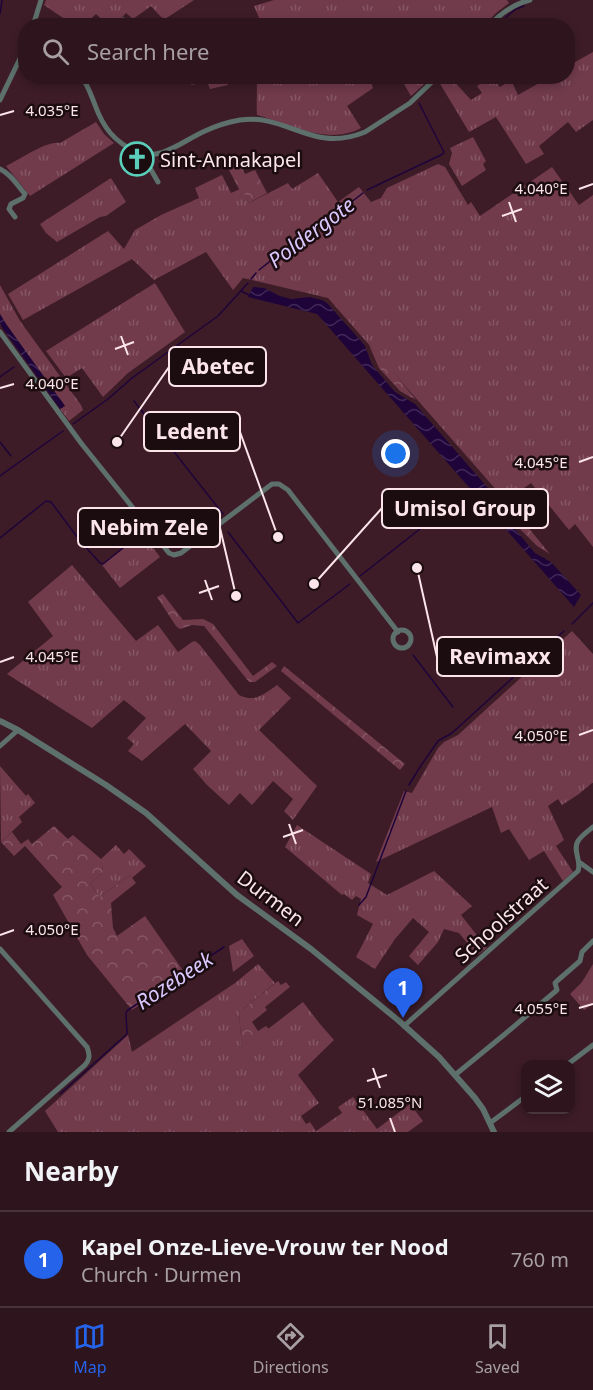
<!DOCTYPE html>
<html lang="en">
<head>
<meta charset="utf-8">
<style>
	:root { --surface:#2e151d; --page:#3a222a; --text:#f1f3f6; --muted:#a79fa4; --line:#49343b; --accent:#2563eb }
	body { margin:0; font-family:"Noto Sans",sans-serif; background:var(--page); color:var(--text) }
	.controls { position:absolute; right:18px; bottom:18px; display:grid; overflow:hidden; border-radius:12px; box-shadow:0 3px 9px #0003 }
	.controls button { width:54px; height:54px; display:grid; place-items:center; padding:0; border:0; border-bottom:2px solid var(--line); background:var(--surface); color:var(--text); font:30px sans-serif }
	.you { position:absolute; left:396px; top:454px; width:21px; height:21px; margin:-15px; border:4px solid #fff; border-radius:50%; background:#1a73e8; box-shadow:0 0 0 9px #1a73e833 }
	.badge { display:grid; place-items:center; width:39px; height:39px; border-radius:50%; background:var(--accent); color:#fff; font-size:20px; font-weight:700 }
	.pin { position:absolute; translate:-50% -50px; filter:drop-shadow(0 2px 3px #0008) }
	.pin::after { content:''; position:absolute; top:32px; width:21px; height:18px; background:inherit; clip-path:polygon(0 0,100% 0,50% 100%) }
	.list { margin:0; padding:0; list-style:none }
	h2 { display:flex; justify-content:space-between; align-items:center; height:78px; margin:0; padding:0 24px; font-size:26px }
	h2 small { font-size:20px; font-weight:400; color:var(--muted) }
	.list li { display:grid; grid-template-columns:39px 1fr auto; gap:18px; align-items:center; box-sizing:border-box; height:96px; padding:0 24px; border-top:2px solid var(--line) }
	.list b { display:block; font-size:22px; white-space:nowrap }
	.list p { margin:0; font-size:20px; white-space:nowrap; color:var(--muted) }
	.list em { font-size:20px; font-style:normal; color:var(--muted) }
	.icon { flex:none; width:33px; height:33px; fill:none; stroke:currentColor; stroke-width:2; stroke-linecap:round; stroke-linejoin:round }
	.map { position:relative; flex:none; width:593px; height:1132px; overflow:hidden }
	.search { position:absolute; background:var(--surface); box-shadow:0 3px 9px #0003; left:18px; right:18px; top:18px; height:66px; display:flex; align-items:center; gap:15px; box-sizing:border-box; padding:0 21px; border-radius:24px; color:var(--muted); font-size:22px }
	.sheet { height:174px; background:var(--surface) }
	nav { display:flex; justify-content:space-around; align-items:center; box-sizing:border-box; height:84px; border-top:2px solid var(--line); background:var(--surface); font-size:16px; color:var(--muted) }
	nav a { display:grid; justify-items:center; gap:3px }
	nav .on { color:var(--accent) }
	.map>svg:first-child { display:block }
	.grass { fill:url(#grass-tufts) }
	.forest { fill:url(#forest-crowns) }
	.water { fill:url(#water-waves) }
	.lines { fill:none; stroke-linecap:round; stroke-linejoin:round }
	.stream { stroke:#1f043a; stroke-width:1.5 }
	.minor { stroke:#5d706c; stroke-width:5 }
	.tertiary { stroke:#5d706c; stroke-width:6 }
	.ticks { fill:none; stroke:#fce5ea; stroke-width:2 }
	.labels { text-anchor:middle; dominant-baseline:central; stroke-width:5; stroke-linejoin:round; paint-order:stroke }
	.poi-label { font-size:20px; fill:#fce5ea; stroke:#1b0c10; text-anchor:start }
	.street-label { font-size:20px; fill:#fce5ea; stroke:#1b0c10 }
	.water-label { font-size:21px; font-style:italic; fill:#dac7fd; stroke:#1b0c10 }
	.ticks-label { font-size:15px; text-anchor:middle; fill:#fce5ea; stroke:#1b0c10; stroke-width:5; stroke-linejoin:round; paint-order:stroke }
	.leader { fill:none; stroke:#fce5ea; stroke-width:2 }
	.callout-dot { fill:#fce5ea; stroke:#1b0c10; stroke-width:2 }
	.callout { fill:#1b0c10; stroke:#fce5ea; stroke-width:2 }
	.callout-label { font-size:21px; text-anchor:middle; font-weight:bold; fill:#fce5ea }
</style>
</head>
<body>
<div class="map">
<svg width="593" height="1132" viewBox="0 0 593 1132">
	<defs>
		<pattern id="grass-tufts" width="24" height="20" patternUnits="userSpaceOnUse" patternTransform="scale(1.5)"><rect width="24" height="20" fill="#713b4c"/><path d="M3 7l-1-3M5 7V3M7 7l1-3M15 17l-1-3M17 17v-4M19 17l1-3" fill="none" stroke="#865766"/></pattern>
		<pattern id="forest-crowns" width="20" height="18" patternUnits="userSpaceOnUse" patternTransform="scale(1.5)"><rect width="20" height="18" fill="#713b4c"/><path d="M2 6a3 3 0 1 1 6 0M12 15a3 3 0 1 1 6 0" fill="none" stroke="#865766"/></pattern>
		<pattern id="water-waves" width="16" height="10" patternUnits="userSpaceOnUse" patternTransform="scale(1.5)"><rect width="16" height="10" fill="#1f043a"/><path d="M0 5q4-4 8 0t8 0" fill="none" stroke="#402857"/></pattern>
	</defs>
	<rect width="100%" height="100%" fill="#3d1c27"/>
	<path class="grass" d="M 46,0 L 194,0 L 165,19 L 161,17 L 151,6 L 133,19 L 126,13 L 120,19 L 126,26 L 108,25 L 96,14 L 84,25 L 81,25 L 76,21 L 72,24 L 44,5 Z
		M 274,0 L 507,0 L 509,3 L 496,13 L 484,25 L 244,25 L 259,18 L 254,6 Z
		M 593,52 L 593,120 L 576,132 L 568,122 L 539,146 L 544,154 L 526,164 L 496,117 L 469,132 L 439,82 L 444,77 L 450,77 L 471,100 L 482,93 L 477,86 L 490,77 L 492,77 L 500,87 L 511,80 L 518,95 L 550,77 L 568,76 L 568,66 Z
		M 180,77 L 226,77 L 228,85 L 210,89 L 207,80 L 192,85 Z
		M 256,77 L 369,77 L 373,88 L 347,106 L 361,128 C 327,146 290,124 257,115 C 256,102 258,89 256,77 Z
		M 400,77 L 432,77 L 411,96 Z
		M 96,122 L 104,134 L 114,143 L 30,196 L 6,166 C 19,160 47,140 60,143 Z
		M 473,137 L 486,161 L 483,164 L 486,170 L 462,186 L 449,164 L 452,153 L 450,148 Z
		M 438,164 L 445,167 L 468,205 L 471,202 L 480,216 L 552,167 L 579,205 L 593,195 L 593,547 L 575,524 L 569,530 L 531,483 L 506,501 L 328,298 L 243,278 L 233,290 L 206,252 L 154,280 L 132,259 L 23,320 L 8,294 L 108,231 L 124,249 L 135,230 L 161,215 L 199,198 L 195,188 L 222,175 L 231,193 L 242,188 L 249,203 L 288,183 L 292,189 L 318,173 L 338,202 L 359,187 L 371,202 L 381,198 L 387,188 Z
		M 111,178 L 126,202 L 106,216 L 100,217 L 57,242 L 46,233 L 40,224 Z
		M 155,283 L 185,332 L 128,373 L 103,397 L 82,368 L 66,378 L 46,351 Z
		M 0,285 L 20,321 L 81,405 L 83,410 L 69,421 L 60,409 L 65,406 L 6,324 L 0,314 Z
		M 142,533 L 160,557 L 120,588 L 102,565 Z
		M 72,565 L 136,641 L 158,625 L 178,652 L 192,642 L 195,641 L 200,645 L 239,695 C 255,703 264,694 277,685 L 291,698 L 259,730 L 317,786 L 293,820 L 284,811 L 293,799 L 273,781 L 252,805 L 240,793 L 229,805 L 207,785 L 193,769 L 211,751 L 185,724 L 142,761 L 128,751 L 134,744 L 127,738 L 146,718 L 124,700 L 92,728 L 7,674 L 53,636 L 28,602 Z
		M 572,631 L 593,654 L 593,783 L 592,783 L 579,794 L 562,805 L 558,799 L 548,806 L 564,840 L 556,846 L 573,872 L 563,881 L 544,851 L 529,860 L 509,829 L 501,833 L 492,807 L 376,862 L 404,791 L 412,793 L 438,748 L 444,742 L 458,735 Z
		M 0,766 L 26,796 L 28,794 L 35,803 L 19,817 L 22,822 L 1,842 Z
		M 297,825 L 371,874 L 368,883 L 387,895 L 434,871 L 472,906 L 461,915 L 487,948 L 477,955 L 459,933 L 444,929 L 438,942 L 418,965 L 409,956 L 429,932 L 413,918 L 395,939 L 375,969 L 356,957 L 373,924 L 357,915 L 361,899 L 356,896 L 352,900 L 344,894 L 342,895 L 285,847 Z
		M 116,845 L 124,854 L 129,849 L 146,866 L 132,878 L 130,875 L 100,897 L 90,884 L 103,872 L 101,859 Z
		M 242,939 L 254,956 L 233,972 L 229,946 Z
		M 258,964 L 275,983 L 239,1012 L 242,1049 L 303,1002 L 320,1024 L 334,1040 L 298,1075 L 319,1103 L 301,1116 L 306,1124 L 310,1122 L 316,1131 L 342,1113 L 338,1107 L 353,1097 L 377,1129 L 410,1104 L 423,1121 L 408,1132 L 58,1132 L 45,1111 L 128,1035 L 132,1052 L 235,983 Z
		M 593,964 L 593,1004 L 584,1010 L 570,994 L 582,982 Z"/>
	<path class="forest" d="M 240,163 L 245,174 L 255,170 L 267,193 L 249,203 L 242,189 L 239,189 L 229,170 Z
		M 369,345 L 387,364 L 416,400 L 400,391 L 379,368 Z
		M 510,505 L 549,553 L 550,554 L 537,546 L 518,527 Z
		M 163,594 L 183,620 L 203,619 L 213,624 L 253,676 L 272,662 L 277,666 L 255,682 L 249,682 L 204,626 L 192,625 L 180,629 L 176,626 L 157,597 Z
		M 284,666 L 405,764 L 400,770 L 281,671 Z
		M 54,826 L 68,839 L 73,835 L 101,859 L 103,872 L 90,884 L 100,897 L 130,875 L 136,883 L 111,903 L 113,928 L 117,936 L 145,916 L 186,975 L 132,1010 L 87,955 L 53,895 L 62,887 L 25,846 L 14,856 L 1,842 L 12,832 L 21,844 L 28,839 L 32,844 Z
		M 278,981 L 281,985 L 286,982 L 290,987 L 265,1007 L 267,1010 L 252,1022 L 258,1031 L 266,1026 L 269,1029 L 242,1050 L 239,1012 Z"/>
	<path class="water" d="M 253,287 L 264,288 L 280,296 L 291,299 L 310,297 L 322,300 L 327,303 L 361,341 L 365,346 L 372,365 L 395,392 L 415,404 L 500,502 L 510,523 L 535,553 L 551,562 L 581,595 L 574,607 L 317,314 L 248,297 Z
		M 0,314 L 6,324 L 65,406 L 60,409 L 3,329 L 0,323 Z"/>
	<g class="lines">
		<path class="stream" d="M 0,14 L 2,0
			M 505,18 L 516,9 L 524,6
			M 497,26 L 501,21
			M 367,190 L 443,154 L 444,152 L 419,103
			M 259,270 L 292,244 L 319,227 L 363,193
			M 251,279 L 256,273
			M 241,291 L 249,295
			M 0,377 L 14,367
			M 134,401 L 223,514
			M 73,424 L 108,399 L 132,378 L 218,316 L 248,283
			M 0,442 L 11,456
			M 0,476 L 63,431
			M 228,532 L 298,623 L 350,584
			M 0,538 L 46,501 L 51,502 L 81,542 L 100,563 L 103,564 L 142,533
			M 360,576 L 471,489
			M 572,624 L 593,603
			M 413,655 L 453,707
			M 409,785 L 420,767 L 438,741 L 452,733 L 564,631
			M 359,905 L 366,897 L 406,791
			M 60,1094 L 127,1034 L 126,1013 L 128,1010 L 224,947"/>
		<path class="minor" d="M 123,20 L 129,26
			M 33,26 L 41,0
			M 489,26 C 501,13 513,4 530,0
			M 81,76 C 88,85 91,95 95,105 C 103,127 114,142 137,152 C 160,162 184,140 205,131 C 216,126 228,122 240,120 C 287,113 312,154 365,132 L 410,103 L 438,76
			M 0,100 L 26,46
			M 146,155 L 146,161 L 158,182
			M 0,169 C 11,174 17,185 25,194 L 23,198 L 11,204 L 9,209 L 15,217
			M 0,332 L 81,443 L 169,553 L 174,555 L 181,553 L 272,484 L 279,484 L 288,490 L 398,632
			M393 639a9 9 0 1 1 18 0a9 9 0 1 1-18 0Z
			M 0,746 L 18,730
			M 579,862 L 593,872
			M 0,949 L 87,1047 C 90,1055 90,1059 85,1065 L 9,1132
			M 404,1026 L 578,871 C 582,861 572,850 578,841 C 581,836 588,831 593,827
			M 568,1064 L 593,1045
			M 455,1075 L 505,1034 L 557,990 L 555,983 L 557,981 L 580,961 L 582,952 L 593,941
			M 490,1123 L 526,1096"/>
		<path class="tertiary" d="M 0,721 L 18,730 L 106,785 L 146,813 L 237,895 L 311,949 L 398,1020 L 439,1057 L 475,1098 L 483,1109 L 494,1132"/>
	</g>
	<path class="ticks" d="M 0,115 L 14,111M 579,189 L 593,184M 509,202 L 516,222M 502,216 L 522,209M 121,336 L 128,355M 115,349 L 134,342M 0,388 L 14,384M 579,462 L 593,457M 205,580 L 212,600M 199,593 L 219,586M 0,662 L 14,657M 579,735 L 593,730M 289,824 L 296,844M 283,837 L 303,830M 0,935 L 14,930M 579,1008 L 593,1004M 373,1068 L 380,1088M 367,1081 L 387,1075M 390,1118 L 395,1132"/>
	<defs>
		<g id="church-ring" transform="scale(1.725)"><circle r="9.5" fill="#1b0c10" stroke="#5bcebb" stroke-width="1.5"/><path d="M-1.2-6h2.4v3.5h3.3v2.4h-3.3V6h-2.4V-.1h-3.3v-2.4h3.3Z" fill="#5bcebb"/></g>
	</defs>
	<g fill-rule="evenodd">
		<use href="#church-ring" x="137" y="159"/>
	</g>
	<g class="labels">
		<g class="poi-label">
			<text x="160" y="159">Sint-Annakapel</text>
		</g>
		<g class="street-label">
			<text transform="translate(271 898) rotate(37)">Durmen</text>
			<text transform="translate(501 920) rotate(-42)">Schoolstraat</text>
		</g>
		<g class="water-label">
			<text transform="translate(311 232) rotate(-37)">Poldergote</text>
			<text transform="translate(174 980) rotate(-33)">Rozebeek</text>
		</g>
	</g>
	<g class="ticks-label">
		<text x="52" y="116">4.035°E</text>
		<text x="541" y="194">4.040°E</text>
		<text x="52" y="389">4.040°E</text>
		<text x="541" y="468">4.045°E</text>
		<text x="52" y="662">4.045°E</text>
		<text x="541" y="741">4.050°E</text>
		<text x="52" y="935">4.050°E</text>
		<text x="541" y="1014">4.055°E</text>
		<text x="390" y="1108">51.085°N</text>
	</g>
	<path class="leader" d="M117 442L169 367M278 537L240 432M314 584L382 508M236 596L220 528M417 568L437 657"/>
	<g class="callout-dot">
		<circle cx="117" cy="442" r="6"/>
		<circle cx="278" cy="537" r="6"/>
		<circle cx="314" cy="584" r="6"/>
		<circle cx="236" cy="596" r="6"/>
		<circle cx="417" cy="568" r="6"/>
	</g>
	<g class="callout">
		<rect x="169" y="347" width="97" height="39" rx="6"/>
		<rect x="144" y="412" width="96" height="39" rx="6"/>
		<rect x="382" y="489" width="166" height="39" rx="6"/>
		<rect x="78" y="508" width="142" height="39" rx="6"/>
		<rect x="437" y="637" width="126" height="39" rx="6"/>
	</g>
	<g class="callout-label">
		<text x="218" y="374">Abetec</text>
		<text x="192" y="439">Ledent</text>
		<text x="465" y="516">Umisol Group</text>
		<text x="149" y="535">Nebim Zele</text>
		<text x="500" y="664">Revimaxx</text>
	</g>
</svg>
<div class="controls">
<button><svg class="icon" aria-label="layers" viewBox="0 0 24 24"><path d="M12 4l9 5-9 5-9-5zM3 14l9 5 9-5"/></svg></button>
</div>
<div class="you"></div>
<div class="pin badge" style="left:403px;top:1018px">1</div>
<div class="search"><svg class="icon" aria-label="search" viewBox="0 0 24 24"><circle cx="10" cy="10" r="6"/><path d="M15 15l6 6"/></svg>Search here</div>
</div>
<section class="sheet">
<h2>Nearby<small></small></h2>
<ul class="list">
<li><span class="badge">1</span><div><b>Kapel Onze-Lieve-Vrouw ter Nood</b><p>Church · Durmen</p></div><em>760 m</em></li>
</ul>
</section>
<nav>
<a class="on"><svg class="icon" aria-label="map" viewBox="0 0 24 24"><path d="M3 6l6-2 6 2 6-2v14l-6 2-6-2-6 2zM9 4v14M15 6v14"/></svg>Map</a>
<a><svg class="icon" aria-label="directions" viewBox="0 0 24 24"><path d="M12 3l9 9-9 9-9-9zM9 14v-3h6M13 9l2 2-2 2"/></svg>Directions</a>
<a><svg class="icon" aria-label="saved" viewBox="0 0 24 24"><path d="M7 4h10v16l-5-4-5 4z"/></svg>Saved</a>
</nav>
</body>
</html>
